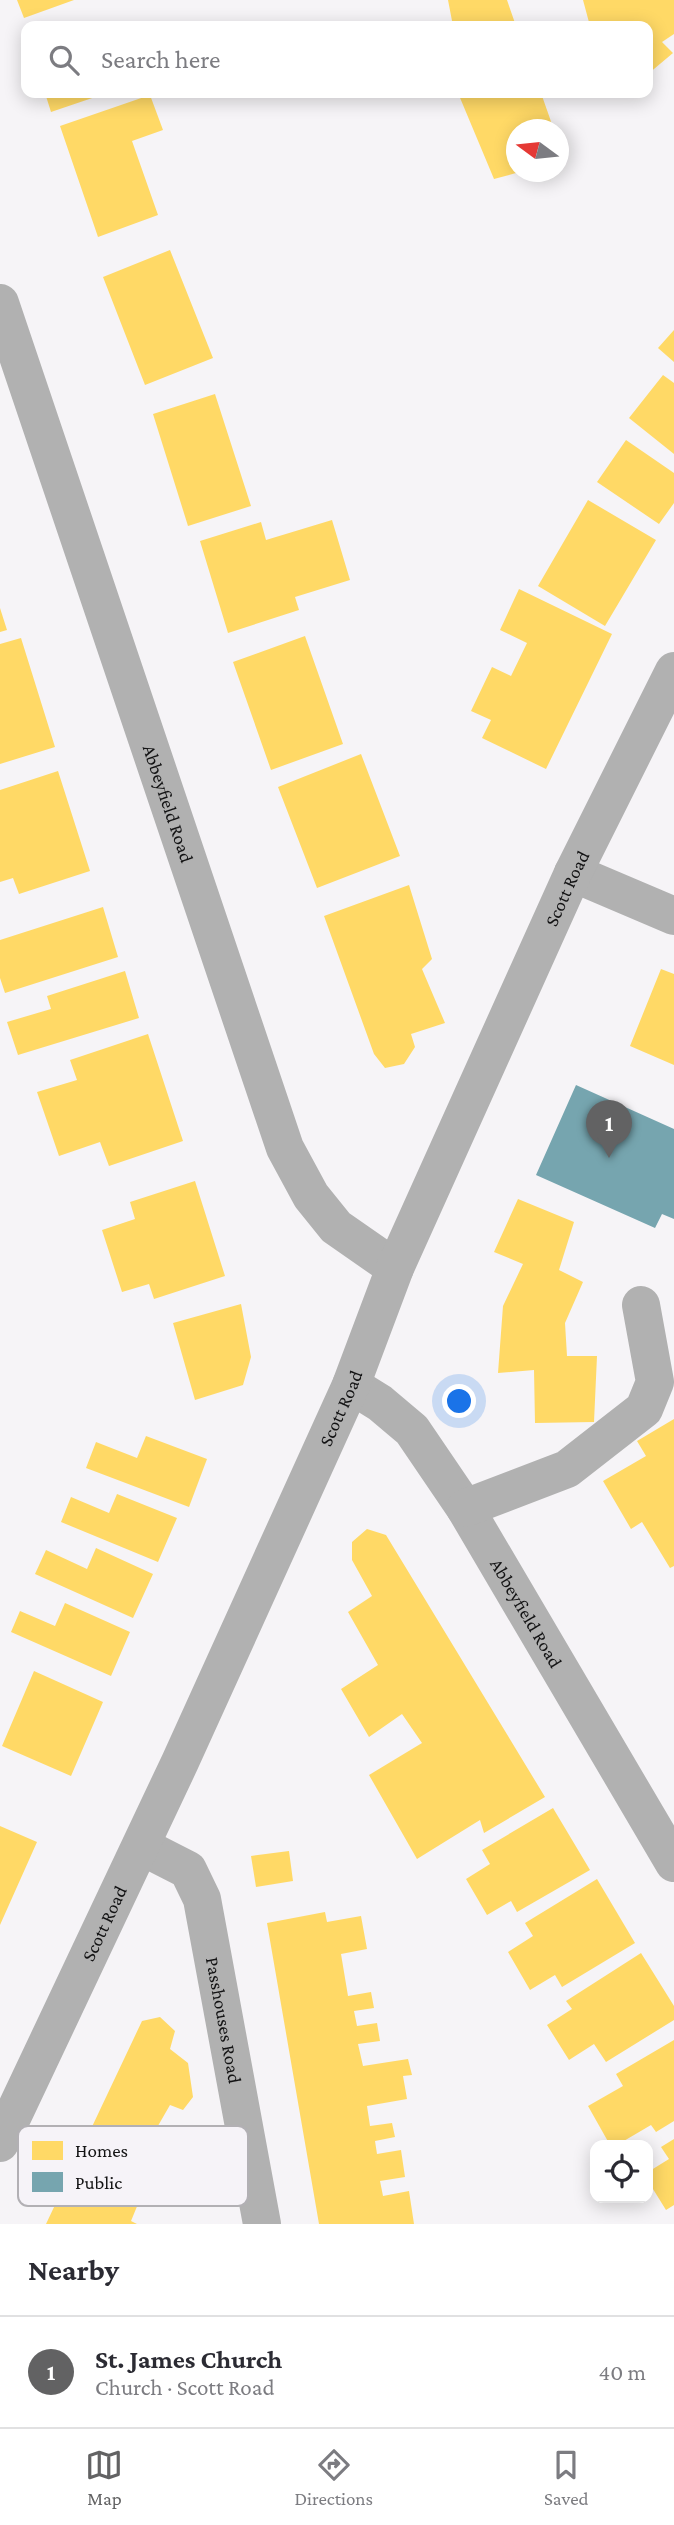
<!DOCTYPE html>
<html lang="en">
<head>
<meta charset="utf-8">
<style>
	:root { --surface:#fff; --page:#f2f2f3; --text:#2b2b33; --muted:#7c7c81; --line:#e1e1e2; --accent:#626263 }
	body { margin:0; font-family:"Crimson Pro",serif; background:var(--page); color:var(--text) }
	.controls { position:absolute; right:21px; bottom:21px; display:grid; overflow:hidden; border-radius:14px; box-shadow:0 4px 18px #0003 }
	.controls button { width:63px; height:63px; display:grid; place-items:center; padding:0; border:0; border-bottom:2px solid var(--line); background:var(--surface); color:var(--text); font:35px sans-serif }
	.compass { position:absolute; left:506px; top:119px; width:63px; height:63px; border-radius:50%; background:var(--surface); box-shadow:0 4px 18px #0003; rotate:285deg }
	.you { position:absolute; left:460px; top:1402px; width:24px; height:24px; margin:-18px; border:5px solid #fff; border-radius:50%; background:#1a73e8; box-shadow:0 0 0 10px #1a73e833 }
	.badge { display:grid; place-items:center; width:46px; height:46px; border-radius:50%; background:var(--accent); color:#fff; font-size:23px; font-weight:700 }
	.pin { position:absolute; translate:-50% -58px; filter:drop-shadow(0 2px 4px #0008) }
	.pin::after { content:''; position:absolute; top:37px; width:24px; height:21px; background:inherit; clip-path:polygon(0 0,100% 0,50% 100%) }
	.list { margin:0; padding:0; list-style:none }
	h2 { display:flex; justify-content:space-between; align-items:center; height:91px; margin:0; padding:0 28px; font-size:30px }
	h2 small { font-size:23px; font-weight:400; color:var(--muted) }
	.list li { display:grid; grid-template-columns:46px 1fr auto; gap:21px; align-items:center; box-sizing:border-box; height:112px; padding:0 28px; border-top:2px solid var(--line) }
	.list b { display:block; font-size:26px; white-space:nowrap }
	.list p { margin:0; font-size:23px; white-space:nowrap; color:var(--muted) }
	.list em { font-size:23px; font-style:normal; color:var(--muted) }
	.icon { flex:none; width:38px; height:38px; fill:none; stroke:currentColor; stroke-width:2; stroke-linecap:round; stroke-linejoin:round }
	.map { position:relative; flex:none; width:674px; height:2224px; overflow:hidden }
	.search { position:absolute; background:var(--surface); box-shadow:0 4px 18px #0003; left:21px; right:21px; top:21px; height:77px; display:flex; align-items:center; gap:18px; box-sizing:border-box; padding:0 24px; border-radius:14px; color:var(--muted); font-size:26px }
	.sheet { height:203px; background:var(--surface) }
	nav { display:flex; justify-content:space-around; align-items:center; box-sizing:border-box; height:98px; border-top:2px solid var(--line); background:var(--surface); font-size:19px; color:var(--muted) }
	nav a { display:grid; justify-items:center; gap:4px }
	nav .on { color:var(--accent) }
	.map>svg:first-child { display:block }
	.homes { fill:#ffd966 }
	.public { fill:#76a5af }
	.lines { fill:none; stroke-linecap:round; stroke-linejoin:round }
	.minor { stroke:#b1b1b1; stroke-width:38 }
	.labels { text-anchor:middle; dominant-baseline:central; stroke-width:7; stroke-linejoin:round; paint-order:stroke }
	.street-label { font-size:19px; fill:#131314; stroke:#f6f3f8 }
	.key { fill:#f6f3f8; stroke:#b2b0b4; stroke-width:2 }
	.key-label { font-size:19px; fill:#131314 }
</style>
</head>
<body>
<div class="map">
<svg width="674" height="2224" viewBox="0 0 674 2224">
	<rect width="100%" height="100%" fill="#f6f4f7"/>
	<path class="homes" d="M 17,0 L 74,0 L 24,18 Z
		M 448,0 L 507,0 L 516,26 L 453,26 Z
		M 583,0 L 674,0 L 674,34 L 662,42 L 673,53 L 648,74 L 648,26 L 590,26 Z
		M 45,93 L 107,93 L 51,112 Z
		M 458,93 L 541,93 L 554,130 L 516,130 L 516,173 L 494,179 Z
		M 150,95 L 163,130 L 132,141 L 158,215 L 98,237 L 60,126 Z
		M 558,141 L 566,160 L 558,161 Z
		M 170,250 L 213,358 L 145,385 L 103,277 Z
		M 674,330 L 674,362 L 658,348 Z
		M 663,375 L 674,383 L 674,454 L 629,418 Z
		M 215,394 L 251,506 L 188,526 L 153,414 Z
		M 626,440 L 674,473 L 674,503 L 659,524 L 597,482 Z
		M 588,500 L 656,540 L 605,626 L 538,586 Z
		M 332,520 L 350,580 L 295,597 L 299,610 L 228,633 L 200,541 L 261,522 L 266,540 Z
		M 519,589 L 612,634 L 546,769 L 482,738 L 491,720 L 471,711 L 492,667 L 511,676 L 527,643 L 500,630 Z
		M 0,608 L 7,630 L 0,632 Z
		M 305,636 L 343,744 L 271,770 L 233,662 Z
		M 21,638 L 55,747 L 0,764 L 0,644 Z
		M 361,754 L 400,856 L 317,888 L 278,787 Z
		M 58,771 L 90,871 L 19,894 L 13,878 L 0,882 L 0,790 Z
		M 409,885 L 432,959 L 422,969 L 445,1023 L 411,1034 L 415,1047 L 404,1064 L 385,1068 L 374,1054 L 324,916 Z
		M 103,907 L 118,957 L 5,993 L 0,978 L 0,940 Z
		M 661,969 L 674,974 L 674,1065 L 630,1046 Z
		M 125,971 L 139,1018 L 18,1055 L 7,1022 L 51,1009 L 47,996 Z
		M 148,1034 L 183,1141 L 109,1166 L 100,1142 L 59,1156 L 37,1092 L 77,1080 L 70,1060 Z
		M 195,1181 L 225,1276 L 154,1299 L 149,1284 L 122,1292 L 102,1230 L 135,1219 L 130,1202 Z
		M 518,1199 L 574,1222 L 559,1270 L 583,1282 L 565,1323 L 567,1356 L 597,1356 L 594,1422 L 535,1423 L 534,1370 L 498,1373 L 503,1306 L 523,1264 L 494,1252 Z
		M 241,1304 L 251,1357 L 243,1385 L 195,1400 L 173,1323 Z
		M 674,1419 L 674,1566 L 670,1568 L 642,1522 L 631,1529 L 603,1481 L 646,1456 L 637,1441 Z
		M 146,1436 L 207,1459 L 189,1507 L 86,1468 L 96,1442 L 137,1458 Z
		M 117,1494 L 177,1518 L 158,1562 L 61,1522 L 71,1497 L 109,1513 Z
		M 367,1529 L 386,1535 L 545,1797 L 484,1833 L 480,1820 L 417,1859 L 369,1775 L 422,1743 L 402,1714 L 369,1737 L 341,1689 L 378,1665 L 348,1612 L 372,1596 L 352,1560 L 352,1542 Z
		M 96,1548 L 153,1574 L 133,1618 L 35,1574 L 46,1550 L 87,1569 Z
		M 65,1603 L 130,1632 L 111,1676 L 11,1632 L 20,1611 L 55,1626 Z
		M 34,1671 L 103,1702 L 71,1776 L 2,1746 Z
		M 553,1808 L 590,1870 L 517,1912 L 511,1901 L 487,1915 L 466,1879 L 490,1864 L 482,1850 Z
		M 0,1826 L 37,1842 L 0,1925 Z
		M 289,1851 L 293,1881 L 256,1887 L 251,1856 Z
		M 597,1879 L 635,1943 L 562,1987 L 555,1975 L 530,1990 L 508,1952 L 533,1936 L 525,1923 Z
		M 325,1912 L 327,1922 L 361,1916 L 367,1949 L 341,1954 L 348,1996 L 371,1992 L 374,2008 L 354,2011 L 357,2026 L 377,2023 L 380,2041 L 358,2044 L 363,2066 L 408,2059 L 412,2075 L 403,2076 L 407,2099 L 367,2106 L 370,2126 L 392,2123 L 395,2137 L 375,2141 L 377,2154 L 401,2150 L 405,2177 L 380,2181 L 383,2196 L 409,2191 L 414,2224 L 319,2224 L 267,1923 Z
		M 641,1953 L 674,2006 L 674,2020 L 606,2062 L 594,2044 L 569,2060 L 547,2025 L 572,2009 L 566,2001 Z
		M 160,2017 L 175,2031 L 170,2049 L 188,2063 L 193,2097 L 183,2110 L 170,2105 L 155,2131 L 166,2136 L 131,2221 L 137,2224 L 46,2224 L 142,2021 Z
		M 674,2040 L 674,2121 L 656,2132 L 651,2125 L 617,2145 L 610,2145 L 588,2106 L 623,2086 L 616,2074 Z
		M 674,2139 L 674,2205 L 666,2210 L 648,2181 L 648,2172 L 669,2159 L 661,2147 Z"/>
	<path class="public" d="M 576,1085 L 674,1129 L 674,1219 L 662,1214 L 655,1228 L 536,1175 Z"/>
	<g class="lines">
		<g class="minor">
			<path id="s1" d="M 0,303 L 285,1148 L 311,1196 L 336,1227 L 395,1268"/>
			<path d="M 573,873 L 674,916"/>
			<path id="s2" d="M 351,1385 L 380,1403 L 412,1430 L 465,1508 L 674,1863"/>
			<path d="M 465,1508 L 567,1469 L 644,1409 L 655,1382 L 641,1305"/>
			<path id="s3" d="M 141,1846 L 188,1870 L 202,1899 L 262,2224"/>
			<path id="s4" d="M 0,2143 L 180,1762 L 351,1385 L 395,1268 L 573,873 L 674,671"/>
		</g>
	</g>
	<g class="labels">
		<g class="street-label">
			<text stroke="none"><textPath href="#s1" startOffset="528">Abbeyfield Road</textPath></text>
			<text stroke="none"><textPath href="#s4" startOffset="1377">Scott Road</textPath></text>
			<text stroke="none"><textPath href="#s4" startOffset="810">Scott Road</textPath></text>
			<text stroke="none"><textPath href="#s2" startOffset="292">Abbeyfield Road</textPath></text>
			<text stroke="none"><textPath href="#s4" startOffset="243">Scott Road</textPath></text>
			<text stroke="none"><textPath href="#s3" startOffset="208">Passhouses Road</textPath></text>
		</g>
	</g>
	<rect x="18" y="2126" width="230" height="80" rx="10" class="key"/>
	<rect x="32" y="2141" width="31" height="19" fill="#ffd966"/>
	<rect x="32" y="2172" width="31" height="20" fill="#76a5af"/>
	<g class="key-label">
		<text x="75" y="2157">Homes</text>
		<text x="75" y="2189">Public</text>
	</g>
</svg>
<div class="controls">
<button><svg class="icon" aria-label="locate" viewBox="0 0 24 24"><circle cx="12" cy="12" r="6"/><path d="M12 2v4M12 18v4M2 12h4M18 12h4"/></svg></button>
</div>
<svg class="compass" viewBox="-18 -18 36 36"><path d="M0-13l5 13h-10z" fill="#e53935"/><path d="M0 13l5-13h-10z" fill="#7c7c81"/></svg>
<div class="you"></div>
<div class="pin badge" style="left:609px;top:1158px">1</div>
<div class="search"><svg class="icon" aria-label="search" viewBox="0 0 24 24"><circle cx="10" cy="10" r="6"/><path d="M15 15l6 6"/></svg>Search here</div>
</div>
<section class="sheet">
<h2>Nearby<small></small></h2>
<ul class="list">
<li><span class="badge">1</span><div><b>St. James Church</b><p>Church · Scott Road</p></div><em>40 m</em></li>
</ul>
</section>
<nav>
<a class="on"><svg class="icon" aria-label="map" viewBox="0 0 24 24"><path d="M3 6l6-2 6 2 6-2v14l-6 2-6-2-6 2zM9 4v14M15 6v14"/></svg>Map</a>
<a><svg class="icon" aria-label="directions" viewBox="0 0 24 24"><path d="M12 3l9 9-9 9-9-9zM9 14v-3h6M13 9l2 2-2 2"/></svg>Directions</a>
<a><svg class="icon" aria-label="saved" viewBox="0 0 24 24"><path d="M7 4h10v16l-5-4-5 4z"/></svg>Saved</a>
</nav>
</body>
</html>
